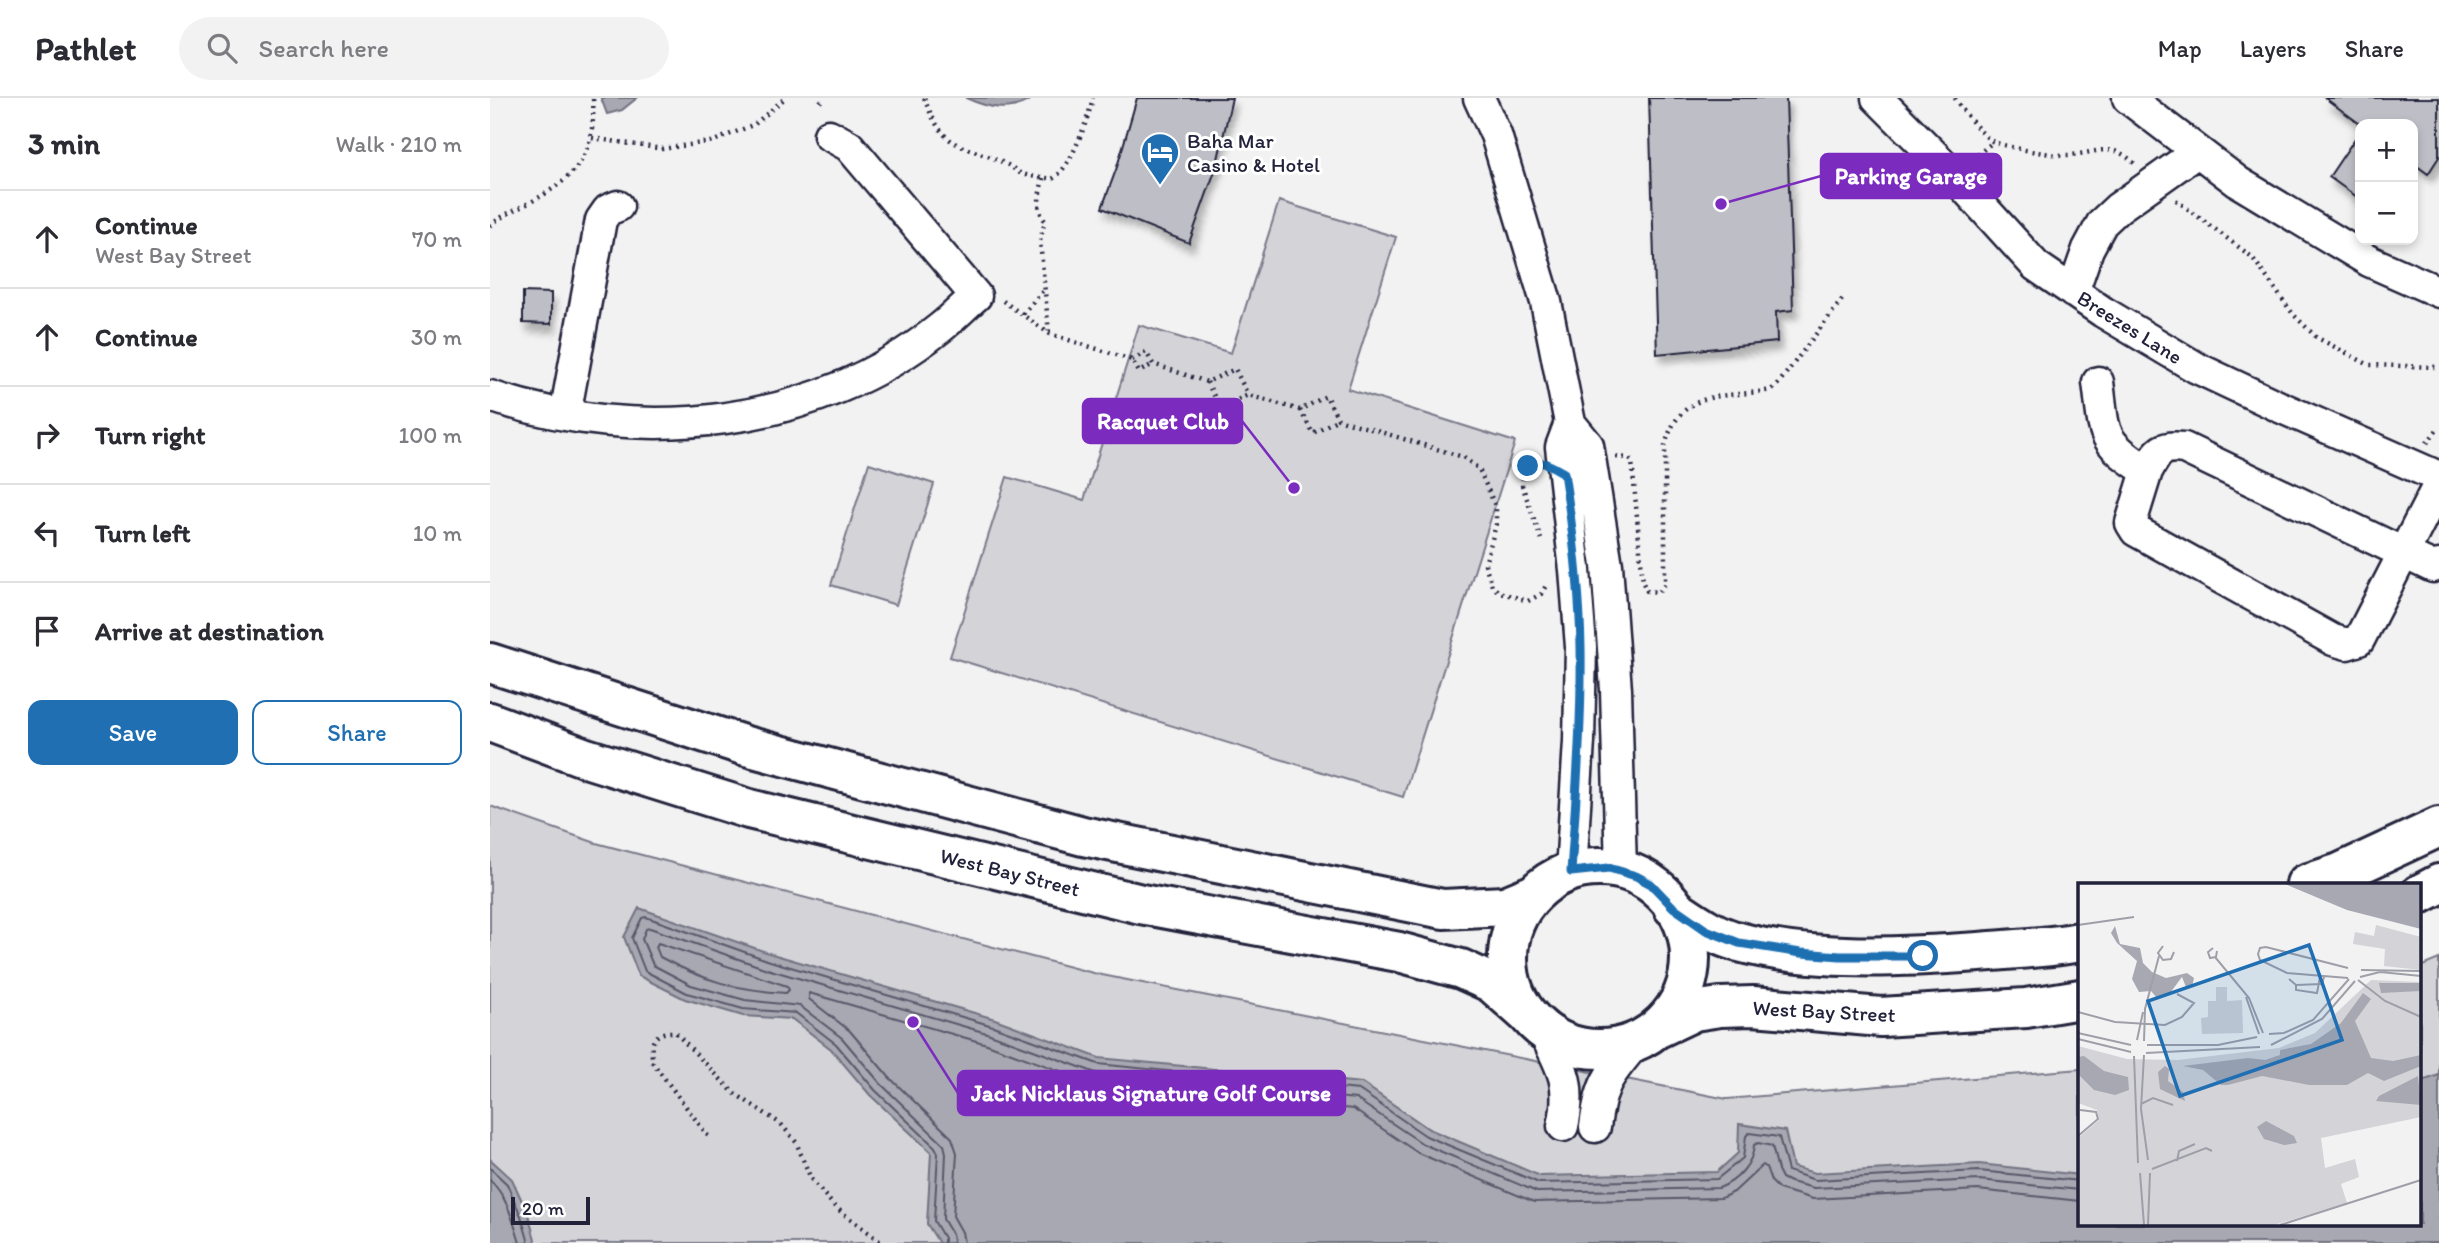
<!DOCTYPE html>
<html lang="en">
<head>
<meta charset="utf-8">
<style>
	:root { --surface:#fff; --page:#f2f2f3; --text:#2b2b33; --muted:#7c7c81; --line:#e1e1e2; --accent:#1f6fb2 }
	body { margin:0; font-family:Itim,sans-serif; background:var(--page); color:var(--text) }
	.controls { position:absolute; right:21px; top:21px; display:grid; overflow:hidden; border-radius:14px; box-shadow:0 4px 10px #0003 }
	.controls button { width:63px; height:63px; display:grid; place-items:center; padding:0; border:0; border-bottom:2px solid var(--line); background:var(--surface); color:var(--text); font:35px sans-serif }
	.scale { position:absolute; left:21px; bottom:18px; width:79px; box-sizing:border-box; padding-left:7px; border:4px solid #22223b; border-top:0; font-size:19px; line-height:24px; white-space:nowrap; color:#22223b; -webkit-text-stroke:5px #fff; paint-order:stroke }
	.stop { position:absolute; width:21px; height:21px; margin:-16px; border:5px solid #1f6fb2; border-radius:50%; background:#fff }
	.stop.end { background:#1f6fb2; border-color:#fff; box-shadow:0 2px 7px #0008 }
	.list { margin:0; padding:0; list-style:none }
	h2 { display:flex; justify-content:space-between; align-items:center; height:91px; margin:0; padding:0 28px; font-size:30px }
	h2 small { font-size:23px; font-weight:400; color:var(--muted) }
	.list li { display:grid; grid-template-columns:46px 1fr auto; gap:21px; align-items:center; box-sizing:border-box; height:98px; padding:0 28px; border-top:2px solid var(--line) }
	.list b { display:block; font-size:26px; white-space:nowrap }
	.list p { margin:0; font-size:23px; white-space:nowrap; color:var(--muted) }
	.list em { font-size:23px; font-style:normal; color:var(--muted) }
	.actions { display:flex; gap:14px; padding:21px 28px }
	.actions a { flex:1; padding:16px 0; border:2px solid var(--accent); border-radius:14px; text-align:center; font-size:24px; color:var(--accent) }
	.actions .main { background:var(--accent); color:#fff }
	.icon { flex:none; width:38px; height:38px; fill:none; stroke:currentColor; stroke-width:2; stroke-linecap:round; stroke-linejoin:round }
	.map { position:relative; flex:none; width:1949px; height:1145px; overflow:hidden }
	header { display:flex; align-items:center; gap:42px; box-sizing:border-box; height:98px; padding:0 35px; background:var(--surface); border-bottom:2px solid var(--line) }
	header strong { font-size:33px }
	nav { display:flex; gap:38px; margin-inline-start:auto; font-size:24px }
	.search { width:490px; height:63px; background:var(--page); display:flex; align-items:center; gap:18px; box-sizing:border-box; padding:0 24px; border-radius:38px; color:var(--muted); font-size:26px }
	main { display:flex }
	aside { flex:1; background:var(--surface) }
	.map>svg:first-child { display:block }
	.green { fill:#d3d3d8; stroke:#7a7a8a; stroke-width:2 }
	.water { fill:#a8a8b2; stroke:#727282; stroke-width:2 }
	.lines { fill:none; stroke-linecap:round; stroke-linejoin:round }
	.shore { stroke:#58586b; stroke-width:2 }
	.building { fill:#bebec6; stroke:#22223b; stroke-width:2; filter:url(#shadow) }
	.minor-casing { stroke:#22223b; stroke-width:35 }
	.major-casing { stroke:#22223b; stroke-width:44 }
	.path { stroke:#22223b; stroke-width:4.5; stroke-dasharray:2 5; stroke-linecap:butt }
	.minor { stroke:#fff; stroke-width:30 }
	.major { stroke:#fff; stroke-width:38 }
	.route { stroke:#1f6fb2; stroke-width:9 }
	.labels { text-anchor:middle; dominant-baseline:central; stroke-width:6; stroke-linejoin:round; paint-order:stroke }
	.poi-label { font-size:21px; fill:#22223b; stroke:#fff; text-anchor:start }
	.street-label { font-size:21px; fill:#22223b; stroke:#fff }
	.inset-road { fill:none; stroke:#9f9fa9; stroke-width:2 }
	.view { fill:#1f6fb2; fill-opacity:0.15; stroke:#1f6fb2; stroke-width:3.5 }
	.inset-edge { fill:none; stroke:#22223b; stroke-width:3.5 }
	.leader { fill:none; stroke:#7b2cbf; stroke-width:2.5 }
	.callout-dot { fill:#7b2cbf; stroke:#fff; stroke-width:2.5 }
	.callout { fill:#7b2cbf; stroke:#7b2cbf; stroke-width:2.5 }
	.callout-label { font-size:23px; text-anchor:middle; font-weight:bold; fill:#fff }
</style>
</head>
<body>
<header>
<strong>Pathlet</strong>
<div class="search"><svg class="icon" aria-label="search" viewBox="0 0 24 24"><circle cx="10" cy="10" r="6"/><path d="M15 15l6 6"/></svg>Search here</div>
<nav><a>Map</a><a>Layers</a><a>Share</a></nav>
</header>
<main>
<aside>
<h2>3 min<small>Walk · 210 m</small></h2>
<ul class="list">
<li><svg class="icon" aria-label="ahead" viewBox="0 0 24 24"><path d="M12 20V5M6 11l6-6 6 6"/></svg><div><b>Continue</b><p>West Bay Street</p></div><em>70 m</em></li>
<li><svg class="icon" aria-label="ahead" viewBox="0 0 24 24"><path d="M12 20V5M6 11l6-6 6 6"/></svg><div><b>Continue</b></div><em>30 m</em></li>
<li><svg class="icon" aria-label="right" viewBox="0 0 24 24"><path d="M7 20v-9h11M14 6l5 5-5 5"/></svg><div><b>Turn right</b></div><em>100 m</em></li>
<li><svg class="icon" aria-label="left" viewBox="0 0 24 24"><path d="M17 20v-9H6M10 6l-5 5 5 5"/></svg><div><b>Turn left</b></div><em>10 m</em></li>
<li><svg class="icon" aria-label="arrive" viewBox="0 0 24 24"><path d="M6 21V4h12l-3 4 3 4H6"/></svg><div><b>Arrive at destination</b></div></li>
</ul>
<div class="actions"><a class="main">Save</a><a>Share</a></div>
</aside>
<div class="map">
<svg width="1949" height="1145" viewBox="0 0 1949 1145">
	<defs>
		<filter id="shadow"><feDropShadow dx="4.5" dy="8" stdDeviation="3.5" flood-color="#0004"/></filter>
	</defs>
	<rect width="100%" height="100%" fill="#f2f2f3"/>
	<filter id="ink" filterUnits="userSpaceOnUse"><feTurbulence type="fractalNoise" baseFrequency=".0143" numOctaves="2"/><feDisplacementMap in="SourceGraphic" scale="14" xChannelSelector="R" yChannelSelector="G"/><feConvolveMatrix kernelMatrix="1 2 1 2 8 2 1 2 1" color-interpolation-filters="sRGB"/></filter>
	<g filter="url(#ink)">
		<path class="green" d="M 789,103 L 906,139 L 858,291 L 1025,344 L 913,699 L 460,559 L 517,379 L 594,402 L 649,227 L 741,255 Z
			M 379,365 L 444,386 L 406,507 L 341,487 Z
			M 0,708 L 106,745 L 607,876 L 1237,1001 L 1590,971 L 1590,1126 L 1930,1126 L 1930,869 L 1949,861 L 1949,1145 L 0,1145 Z"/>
		<path class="water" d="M 111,0 L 147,0 L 132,12 L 117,16 Z
			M 476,0 L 543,0 C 521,15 500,11 476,0 Z
			M 149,810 L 282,856 L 505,921 L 609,960 L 872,985 L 939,1031 L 1050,1078 L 1227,1074 L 1248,1055 L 1249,1026 L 1295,1033 L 1303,1069 L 1325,1075 L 1489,1066 L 1590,1077 L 1590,1126 L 1930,1126 L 1930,984 L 1949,977 L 1949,1145 L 449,1145 L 437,1126 L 441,1054 L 380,997 L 341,951 L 302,921 L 253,918 L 195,901 L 149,878 L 134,839 Z
			M 0,1061 L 22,1081 L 38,1116 L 46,1145 L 0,1145 Z"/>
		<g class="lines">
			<path class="shore" d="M 168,845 L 297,888 L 299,892 L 296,895 C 247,892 214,883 170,859 L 166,849 Z
				M 0,1070 L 17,1086 L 31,1118 L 39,1145
				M 0,1082 C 17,1098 23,1123 30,1145
				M 454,1145 L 454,1140 L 444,1123 L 448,1055 L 445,1049 L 385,992 L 346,946 L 306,915 L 253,911 L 197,895 L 155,873 L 142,840 L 152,820 L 156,819 L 280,863 L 503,928 L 608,966 L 869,992 L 936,1038 L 1049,1085 L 1227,1081 L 1253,1060 L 1256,1038 L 1259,1035 L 1289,1039 L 1298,1073 L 1325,1082 L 1489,1073 L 1590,1083
				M 463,1145 L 462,1136 L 453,1121 L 456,1055 L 454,1047 L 391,986 L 352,940 L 310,908 L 255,902 L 201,887 L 163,867 L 152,841 L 156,831 L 160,830 L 277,871 L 500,936 L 606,975 L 866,1001 L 933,1046 L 1047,1094 L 1229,1090 C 1247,1083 1263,1066 1264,1047 L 1268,1045 L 1282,1048 L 1288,1072 L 1292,1080 L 1300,1084 L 1324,1090 L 1489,1082 L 1590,1092
				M 474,1145 L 472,1134 L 463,1118 L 467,1055 L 462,1040 L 399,979 L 360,933 L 319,901 L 319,895 L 497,946 L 603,985 L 863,1011 L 928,1055 L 1044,1104 L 1231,1100 L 1244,1094 L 1273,1067 L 1276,1069 L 1281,1083 L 1289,1091 L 1323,1101 L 1488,1092 L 1590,1103"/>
		</g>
		<path class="building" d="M 647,0 L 742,0 L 726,70 L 699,145 L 612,110 L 627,69 Z
			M 1159,0 L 1296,0 L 1303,212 L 1286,214 L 1287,244 L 1167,256 Z
			M 1835,0 L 1949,0 L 1949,59 L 1938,76 L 1923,65 L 1923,26 L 1870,26 Z
			M 1870,33 L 1870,101 L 1839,79 Z
			M 33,194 L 61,195 L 61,226 L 33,225 Z"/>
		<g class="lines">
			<g class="minor-casing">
				<path id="minor" d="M 989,0 L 1006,37 L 1056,204 L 1080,325 L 1071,349 L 1085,472 L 1091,549 L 1089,643 L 1081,774
					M 1387,0 L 1456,69 L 1546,168 L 1613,214 L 1707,270 L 1790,309 L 1949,379
					M 1638,0 L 1748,84 L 1879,163 L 1949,194
					M 1583,194 L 1598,151 L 1612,125 L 1628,110 L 1707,54
					M 1608,284 C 1615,337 1609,342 1657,373 C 1668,354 1670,347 1694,350 L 1943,469 L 1949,467
					M 0,298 C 149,348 326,330 450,230 C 463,220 474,208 486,198 L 359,48 L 339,37
					M 75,317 L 111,122 L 118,112 L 128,108
					M 1080,325 L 1098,347 L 1117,467 L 1126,592 L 1131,772
					M 1657,373 L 1641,425 L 1646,433 L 1843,542 L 1857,546 L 1869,542 L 1949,386
					M 1052,930 C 1071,969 1083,983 1073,1028
					M 1105,1029 C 1111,983 1119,977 1148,942"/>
			</g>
			<g class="major-casing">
				<path id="major" d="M 0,565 L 256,648 L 593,738 L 953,811 L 1015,808 L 1044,796
					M 0,624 L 96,660 L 259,711 L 651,806 L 909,854 L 971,871 L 1002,885 L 1037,916
					M1018 860a91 91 0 1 1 182 0a91 91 0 1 1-182 0Z
					M 1816,786 L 1850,775 L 1949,729
					M 1930,796 L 1949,786
					M 1183,809 C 1204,823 1224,838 1249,844 C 1321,864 1415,859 1489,854 C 1523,851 1557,850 1590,844
					M 1168,930 L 1204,913 L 1230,909 L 1263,908 L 1391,919 L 1536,910 L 1590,901"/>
			</g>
			<path class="path" d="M 434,0 C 456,56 469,43 516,66 C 521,68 525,72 530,75 C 539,79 552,79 562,81 C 581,72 598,20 603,0
				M 1465,0 C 1470,10 1495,41 1504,44 C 1518,50 1565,58 1580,57 C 1607,55 1623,43 1645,66
				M 330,4 L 334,0
				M 102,40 L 173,51 L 224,43 L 265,26 L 295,0
				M 1482,61 L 1503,44
				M 553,80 C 550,95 545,109 555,123 L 550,143 L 559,235
				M 1686,102 L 1762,159 L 1803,216 L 1826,239 L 1879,267 L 1949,269
				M 0,128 C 11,118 23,113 37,106 C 86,80 106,58 103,0
				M 513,203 L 560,236 L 642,262 L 649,274 L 663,266
				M 533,216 L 555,190
				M 642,262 L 656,254 L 663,266 L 717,284 L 745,271 L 758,297
				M 717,284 L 730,310 L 758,297 L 810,312 L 836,298 L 848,321 L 973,359 L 989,371 L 1006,410 L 1006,427 L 995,466 L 1002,488 L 1009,494 L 1038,503 L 1051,496 L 1057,486
				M 810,312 L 823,335 L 848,321
				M 1937,345 L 1949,329
				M 1126,359 L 1138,360 L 1142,363 L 1153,485 L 1157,493 L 1169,494 L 1175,486 L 1175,348 C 1191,288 1234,301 1281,292 L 1288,286 L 1354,199
				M 1046,364 C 1037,369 1032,377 1032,387 L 1051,441
				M 218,1038 L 163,965 C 159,945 163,933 185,934 L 244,995 L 291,1026 L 306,1044 L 321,1081 L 345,1109 L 392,1145"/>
			<use href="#minor" class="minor"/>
			<use href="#major" class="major"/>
		</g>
	</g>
	<g class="lines" filter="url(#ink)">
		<path class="route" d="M 1038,368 C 1052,360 1061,368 1074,375 C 1083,432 1090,492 1091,550 C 1092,625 1086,699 1081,774 L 1119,770 L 1146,778 L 1161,786 L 1183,809 L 1216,832 L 1249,845 L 1311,855 L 1350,858 L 1433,858"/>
	</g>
	<defs>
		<g id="hotel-pin" transform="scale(2.0125)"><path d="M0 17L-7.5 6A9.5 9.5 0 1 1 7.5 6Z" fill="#1f6fb2" stroke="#fff"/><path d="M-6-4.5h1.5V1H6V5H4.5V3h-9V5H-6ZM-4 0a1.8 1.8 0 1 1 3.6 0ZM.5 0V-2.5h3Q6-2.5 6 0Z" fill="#fff"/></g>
	</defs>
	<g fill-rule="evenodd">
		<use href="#hotel-pin" x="670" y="54"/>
	</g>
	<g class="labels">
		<g class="poi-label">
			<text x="697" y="42">Baha Mar<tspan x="697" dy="24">Casino &amp; Hotel</tspan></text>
		</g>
		<g class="street-label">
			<text transform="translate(1640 229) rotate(32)">Breezes Lane</text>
			<text transform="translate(520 774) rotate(14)">West Bay Street</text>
			<text transform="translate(1334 913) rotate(3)">West Bay Street</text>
		</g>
	</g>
	<g transform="translate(1588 785)">
		<rect width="343" height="343" fill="#f2f2f3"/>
		<path d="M 298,42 L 343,54 L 343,87 L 306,83 L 307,66 L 275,61 L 277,49 L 296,53 ZM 293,97 L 343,99 L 343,234 L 243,255 L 247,285 L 277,276 L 281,294 L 263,301 L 269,320 L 196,342 L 0,342 L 0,255 L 21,237 L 19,227 L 0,220 L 0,163 L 49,176 L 100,177 L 201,165 L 237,150 ZM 138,104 L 149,104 L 149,118 L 164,117 L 165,150 L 124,151 L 123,135 L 130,134 L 130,118 L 138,118 Z" fill="#d3d3d8"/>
		<path d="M 207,1 L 343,1 L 343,46 L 269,27 ZM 37,43 L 42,61 L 62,65 L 65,80 L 74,89 L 88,95 L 109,90 L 116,95 L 114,104 L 108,104 L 104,94 L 92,110 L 80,116 L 73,108 L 61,109 L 54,96 L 59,78 L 39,60 L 33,50 ZM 301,100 L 343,100 L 343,108 L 303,110 ZM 285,110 L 293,116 L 277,138 L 293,175 L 315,178 L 343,172 L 343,183 L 306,198 L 290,190 L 269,202 L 231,202 L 184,193 L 150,202 L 143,202 L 125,187 L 105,183 L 170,175 L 187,177 L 202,172 L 202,167 L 233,161 L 263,140 ZM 6,173 L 26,188 L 50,194 L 51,207 L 37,212 L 16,207 L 0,191 L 0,174 ZM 87,183 L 91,186 L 90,198 L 105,209 L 107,218 L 82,206 L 80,189 ZM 340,193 L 343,222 L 298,218 L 301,213 ZM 188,238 L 216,253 L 219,260 L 206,262 L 186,256 L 179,244 Z" fill="#a8a8b2"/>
		<path class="inset-road" d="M 0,42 L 56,34M 85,63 L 80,70 L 85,77 L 93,76 L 96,69M 135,65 L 130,69 L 132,75 L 138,74 L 139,68M 137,74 L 171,115 L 185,150M 270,85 L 188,64 L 182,65 L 180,71 L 182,77 L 209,90 L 270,95M 283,87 L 343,88M 282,94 L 302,89 L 343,93M 211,96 L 218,102 L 244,101 L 246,94M 280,97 L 307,118 L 343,134M 218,102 L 218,107 L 239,110 L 242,94M 168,114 L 181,151M 0,129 L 37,139 L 87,142 L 104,134 L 116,120 L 99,111M 0,150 L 53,162M 191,151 L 206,150 L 235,137 L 271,96M 0,156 L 53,169M 59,157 L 65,129M 66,158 L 67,126 L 81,73M 69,162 L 140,162 L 179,154M 193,162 L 244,136 L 277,98M 68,170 L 182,164M 66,172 L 63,226 L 70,277M 56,173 L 60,280M 63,221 L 75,215 L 95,222M 0,253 L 20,236 L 18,229 L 2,227M 99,278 L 101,268 L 117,261M 74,286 L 128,265 L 134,268M 62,290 L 66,342M 70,342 L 72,290M 202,342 L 343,297"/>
		<path class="view" d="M 231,62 L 264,157 L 102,213 L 70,118 Z"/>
		<rect width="343" height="343" class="inset-edge"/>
	</g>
	<path class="leader" d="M1231 106L1331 78M804 390L752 323M423 924L468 995"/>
	<g class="callout-dot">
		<circle cx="1231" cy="106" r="7"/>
		<circle cx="804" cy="390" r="7"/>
		<circle cx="423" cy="924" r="7"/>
	</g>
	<g class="callout">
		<rect x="1331" y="56" width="180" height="44" rx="7"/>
		<rect x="593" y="301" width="159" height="44" rx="7"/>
		<rect x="468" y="973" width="387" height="44" rx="7"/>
	</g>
	<g class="callout-label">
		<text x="1421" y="86">Parking Garage</text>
		<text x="673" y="331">Racquet Club</text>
		<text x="661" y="1003">Jack Nicklaus Signature Golf Course</text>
	</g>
</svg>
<div class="controls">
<button>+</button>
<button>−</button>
</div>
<div class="scale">20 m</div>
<div class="stop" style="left:1433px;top:858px"></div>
<div class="stop end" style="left:1038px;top:368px"></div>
</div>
</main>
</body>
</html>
